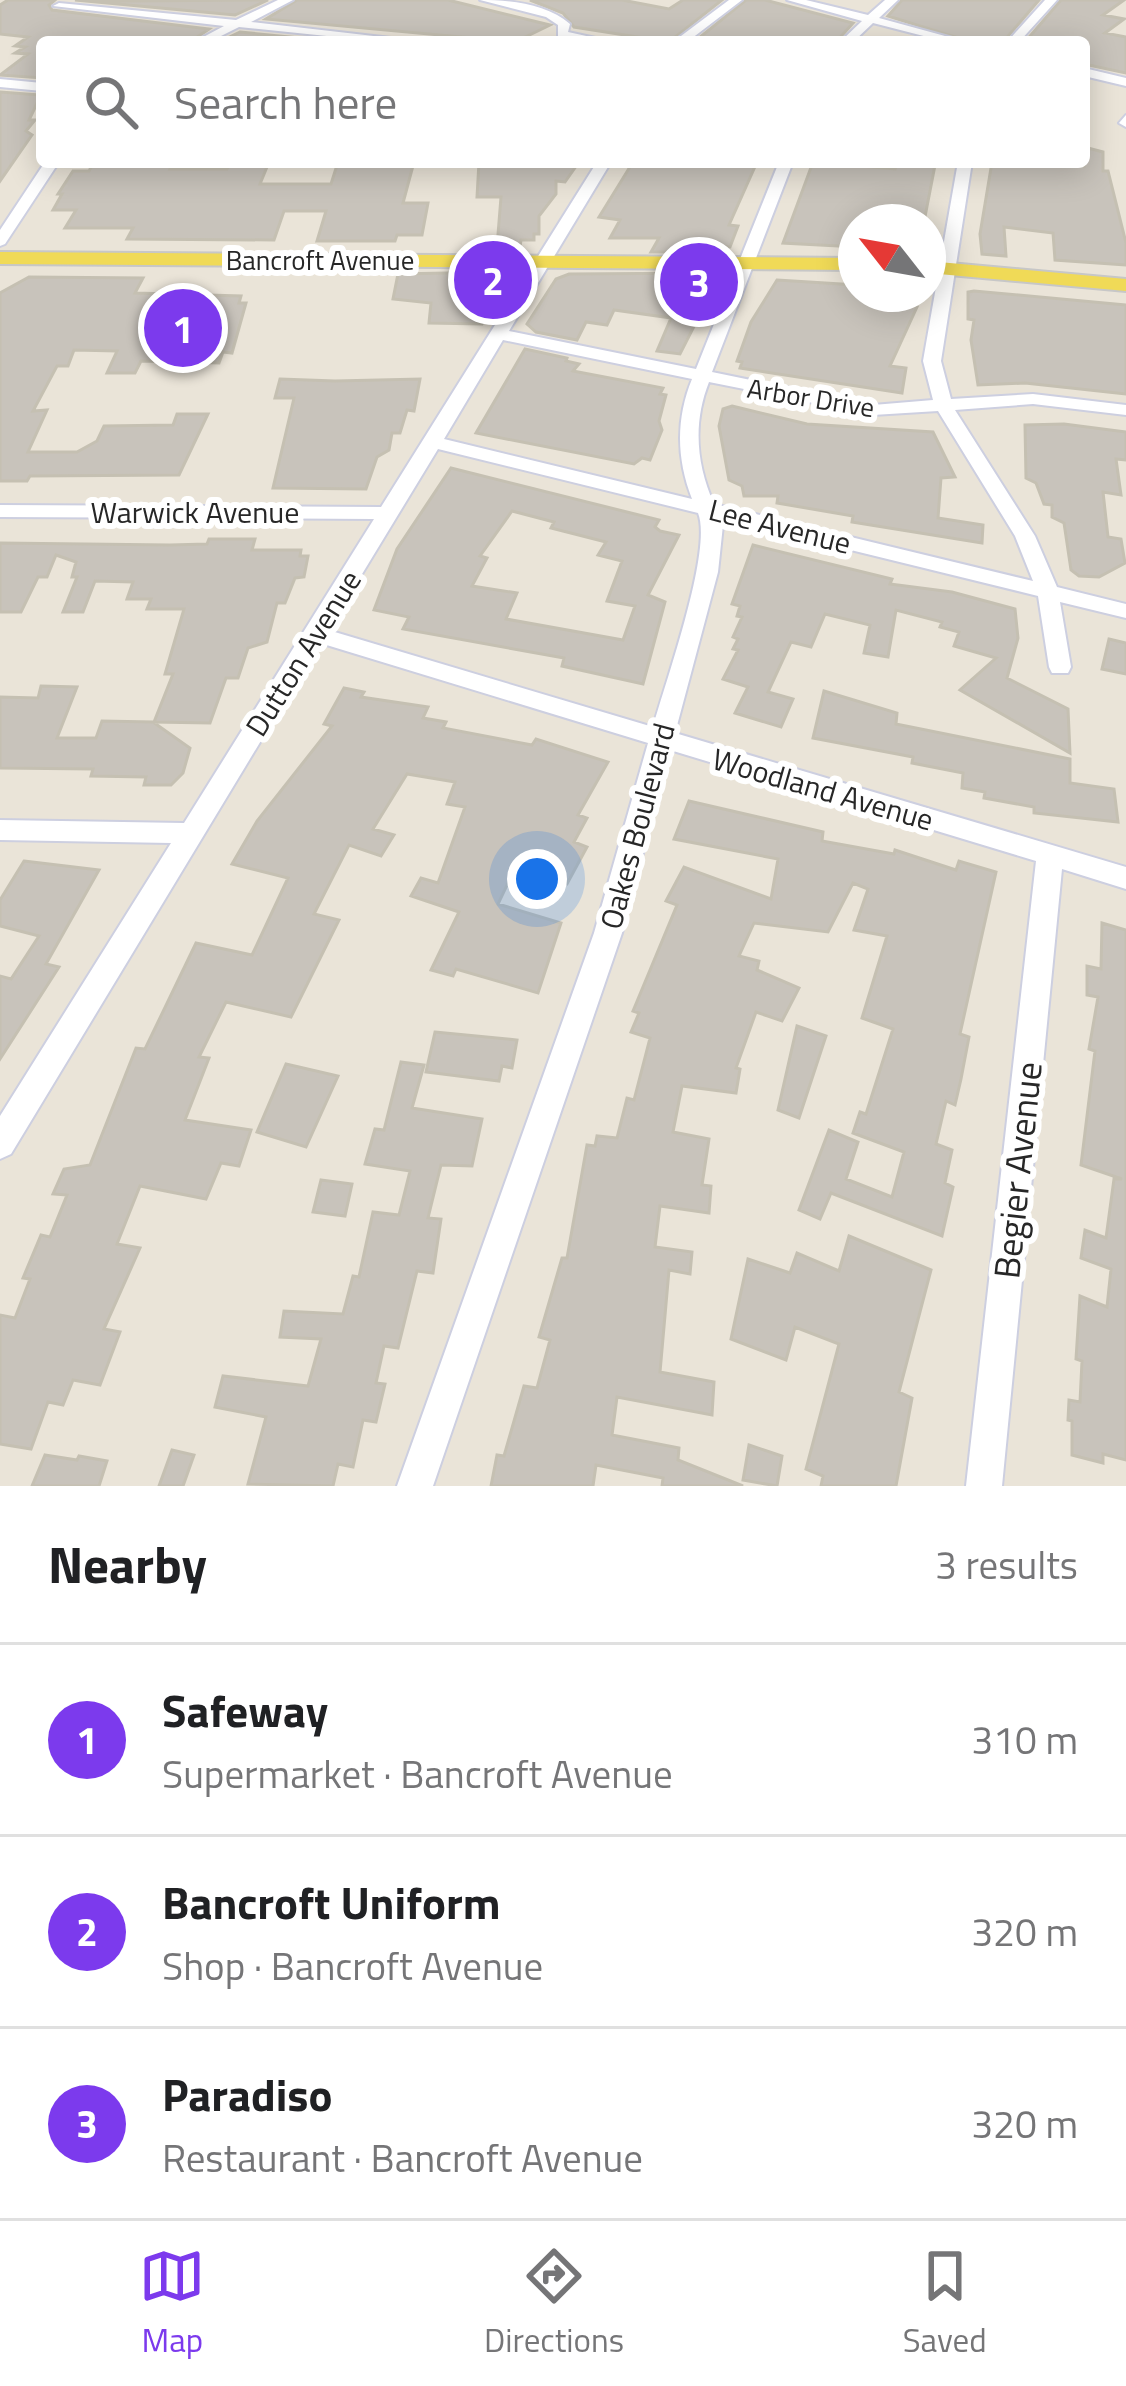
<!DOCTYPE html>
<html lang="en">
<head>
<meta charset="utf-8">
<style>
	:root { --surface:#fff; --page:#f6f6f6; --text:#202124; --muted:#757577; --line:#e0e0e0; --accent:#7c3aed }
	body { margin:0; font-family:"Titillium Web",sans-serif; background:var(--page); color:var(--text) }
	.compass { position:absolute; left:838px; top:204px; width:108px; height:108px; border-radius:50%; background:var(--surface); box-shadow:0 6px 30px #0003; rotate:301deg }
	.you { position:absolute; left:537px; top:879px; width:42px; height:42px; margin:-30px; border:9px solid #fff; border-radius:50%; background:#1a73e8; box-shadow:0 0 0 18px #1a73e833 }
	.badge { display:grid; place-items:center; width:78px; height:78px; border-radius:50%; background:var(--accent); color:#fff; font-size:39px; font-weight:700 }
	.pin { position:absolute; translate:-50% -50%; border:6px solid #fff; box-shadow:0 3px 12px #0006 }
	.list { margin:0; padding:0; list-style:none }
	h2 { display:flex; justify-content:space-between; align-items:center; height:156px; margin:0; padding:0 48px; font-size:51px }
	h2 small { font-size:39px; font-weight:400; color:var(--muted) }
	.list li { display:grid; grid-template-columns:78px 1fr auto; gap:36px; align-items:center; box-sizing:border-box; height:192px; padding:0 48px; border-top:3px solid var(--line) }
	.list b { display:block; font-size:45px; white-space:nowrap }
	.list p { margin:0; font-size:39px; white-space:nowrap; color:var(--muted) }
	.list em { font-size:39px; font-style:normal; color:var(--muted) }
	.icon { flex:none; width:66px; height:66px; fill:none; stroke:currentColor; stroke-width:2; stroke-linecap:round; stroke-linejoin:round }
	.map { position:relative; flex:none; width:1126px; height:1486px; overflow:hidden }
	.search { position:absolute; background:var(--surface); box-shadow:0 6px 30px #0003; left:36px; right:36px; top:36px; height:132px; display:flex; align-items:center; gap:30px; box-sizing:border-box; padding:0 42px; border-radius:12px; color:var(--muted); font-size:45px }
	.sheet { height:732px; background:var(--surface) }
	nav { display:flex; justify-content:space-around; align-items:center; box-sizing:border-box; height:168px; border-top:3px solid var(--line); background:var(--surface); font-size:33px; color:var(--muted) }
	nav a { display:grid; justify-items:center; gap:6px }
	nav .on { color:var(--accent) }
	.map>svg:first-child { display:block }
	.building { fill:#c8c3bb; stroke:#c5c0b2; stroke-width:3; fill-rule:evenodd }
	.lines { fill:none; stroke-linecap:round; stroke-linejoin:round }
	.minor-casing { stroke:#cdcfe0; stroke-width:4 }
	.major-casing { stroke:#c7c7c7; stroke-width:4 }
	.minor { fill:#fff; fill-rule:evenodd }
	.major { fill:#f0da57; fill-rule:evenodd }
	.labels { text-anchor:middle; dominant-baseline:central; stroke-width:12; stroke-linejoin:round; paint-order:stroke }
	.far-street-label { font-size:27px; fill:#272727; stroke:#fff }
	.street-label { font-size:30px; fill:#272727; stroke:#fff }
	.near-street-label { font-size:36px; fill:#272727; stroke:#fff }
</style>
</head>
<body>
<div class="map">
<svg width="1126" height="1486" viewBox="0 0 1126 1486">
	<rect width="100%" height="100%" fill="#eae4d8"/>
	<path class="building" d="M 8,0 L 55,0 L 49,5 L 52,10 L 209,29 L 190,42 L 42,42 L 42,78 L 0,75 L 28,54 L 15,53 L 25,47 L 15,46 L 28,37 L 0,34 L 0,5 Z
		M 75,0 L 126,1 L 268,0 L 235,15 Z
		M 297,0 L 448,0 L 550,25 L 515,42 L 266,19 Z
		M 530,0 L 622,0 L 669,9 L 683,0 L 722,0 L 669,42 L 574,27 L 563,13 Z
		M 746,0 L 765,0 L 853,23 L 836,42 L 694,42 Z
		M 902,0 L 1039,0 L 1003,42 L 971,42 L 888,16 Z
		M 1061,0 L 1124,0 L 1103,15 L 1124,19 L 1105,33 L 1126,37 L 1126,73 L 1084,64 L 1084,42 L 1025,42 Z
		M 240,32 L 340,42 L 219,42 Z
		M 0,92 L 41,95 L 29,120 L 35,120 L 26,131 L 32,135 L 0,181 Z
		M 1084,147 L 1103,152 L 1103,171 L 1108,171 L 1126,243 L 1126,265 L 1055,260 L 1053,233 L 1004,227 L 1006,256 L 982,254 L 980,234 L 992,162 L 1084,166 Z
		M 94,162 L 173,162 L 170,169 L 227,169 L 231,162 L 269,162 L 260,184 L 331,184 L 338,162 L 414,162 L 403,203 L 428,203 L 422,235 L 397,235 L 395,241 L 317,241 L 326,211 L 284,211 L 274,240 L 127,239 L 133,228 L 65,228 L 76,210 L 53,210 L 62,194 L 58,194 L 73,171 L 89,171 Z
		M 479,162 L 579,162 L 565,182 L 556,181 L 556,194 L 539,216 L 539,234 L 534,234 L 534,240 L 521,240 L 520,247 L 497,247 L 501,197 L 477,197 Z
		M 633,162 L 757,162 L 729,225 L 738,226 L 730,247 L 691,244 L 696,252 L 651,252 L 659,238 L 610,238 L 620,220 L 599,217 Z
		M 813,162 L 895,169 L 897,162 L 935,165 L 924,222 L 880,218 L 879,222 L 856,222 L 856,247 L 783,243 Z
		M 495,272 L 506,287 L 482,324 L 429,323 L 431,303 L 393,299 L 398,274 Z
		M 710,273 L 716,283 L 680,354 L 657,351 L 671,318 L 614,310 L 607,325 L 586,322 L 577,340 L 536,332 L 527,324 L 556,279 L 569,274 Z
		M 29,277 L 143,278 L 135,293 L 241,296 L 239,303 L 246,303 L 232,353 L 223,352 L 219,363 L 141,361 L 135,373 L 107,373 L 117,351 L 74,350 L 68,366 L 57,366 L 33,411 L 47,410 L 28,452 L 77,452 L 97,441 L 104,426 L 173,425 L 177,414 L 208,414 L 179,475 L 30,476 L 27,481 L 0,481 L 0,293 Z
		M 777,280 L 856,285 L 856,294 L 912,294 L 910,306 L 917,307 L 890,366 L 906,368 L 902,393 L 740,368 L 742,362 L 737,361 L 751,322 Z
		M 974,291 L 1126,305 L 1126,394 L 1025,383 L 978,385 L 971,340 L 974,320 L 968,319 L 968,292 Z
		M 525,349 L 567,358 L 566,361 L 579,364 L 573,371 L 663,388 L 660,394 L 666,395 L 659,421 L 662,430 L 650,460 L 642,458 L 634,464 L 476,433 Z
		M 280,379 L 335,381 L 420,379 L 414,411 L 407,410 L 400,433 L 392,433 L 389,450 L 377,457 L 366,489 L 273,488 L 294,398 L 275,398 Z
		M 732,406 L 807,424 L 933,432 L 955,477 L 941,478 L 938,518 L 983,525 L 982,543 L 852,522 L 853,516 L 777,503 L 778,496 L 744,496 L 742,486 L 729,480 L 719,426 L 723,409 Z
		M 1064,424 L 1126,432 L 1126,460 L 1116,459 L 1121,495 L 1103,492 L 1108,537 L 1121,539 L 1125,563 L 1099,577 L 1079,576 L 1071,570 L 1064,523 L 1052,517 L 1052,505 L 1044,504 L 1036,483 L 1026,478 L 1025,425 Z
		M 451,468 L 659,520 L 655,527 L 660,531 L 679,535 L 648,595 L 665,602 L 643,684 L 562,666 L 564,658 L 403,629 L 409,617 L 374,610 L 397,549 ZM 512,511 L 554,522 L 551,528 L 606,542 L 598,555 L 622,561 L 607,601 L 635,606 L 623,640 L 506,619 L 517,593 L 472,586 L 487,558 L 480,556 Z
		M 209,539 L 255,539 L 252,550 L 301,550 L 300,556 L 308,556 L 304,577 L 295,578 L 285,603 L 277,603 L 267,642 L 248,648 L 238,678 L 226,678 L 210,723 L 154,722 L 173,674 L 165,674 L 184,609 L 147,609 L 151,599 L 127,599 L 133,582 L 95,581 L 83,612 L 63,612 L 77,577 L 72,577 L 76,562 L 56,555 L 47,577 L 38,577 L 21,612 L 0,612 L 0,543 L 170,545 L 207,544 Z
		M 753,545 L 892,579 L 890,584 L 952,592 L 1015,609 L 1018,638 L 1007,678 L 1068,709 L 1070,753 L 960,690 L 996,658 L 954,646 L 959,632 L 940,627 L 942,622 L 896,610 L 888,657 L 864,653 L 870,625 L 825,614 L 811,647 L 791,642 L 768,692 L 793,699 L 781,727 L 735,713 L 748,687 L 723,679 L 738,650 L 733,649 L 738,639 L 733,637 L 742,617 L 737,616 L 740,606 L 732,604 Z
		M 1109,639 L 1126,643 L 1126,674 L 1102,669 Z
		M 41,686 L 77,687 L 57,738 L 96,738 L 102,721 L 153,722 L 190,748 L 183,773 L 171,785 L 144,785 L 146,777 L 91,776 L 93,769 L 0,768 L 0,697 L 38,698 Z
		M 344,688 L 364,692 L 361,697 L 428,707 L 423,718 L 446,722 L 443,728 L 532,745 L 536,739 L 608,762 L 578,815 L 587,818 L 574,842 L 587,847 L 567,884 L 516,866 L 498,904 L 561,923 L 538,993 L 456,969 L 453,976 L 431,970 L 459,912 L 411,896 L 421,878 L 438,883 L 465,807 L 447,804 L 455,782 L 407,774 L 373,829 L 394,835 L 381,856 L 349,845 L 314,914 L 339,920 L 291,1017 L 226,1002 L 199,1057 L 209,1058 L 185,1120 L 251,1130 L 239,1166 L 221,1163 L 206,1199 L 140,1186 L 117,1244 L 140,1248 L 104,1329 L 120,1332 L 100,1385 L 73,1380 L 63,1405 L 48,1402 L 31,1449 L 0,1444 L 0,1315 L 15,1318 L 30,1279 L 23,1278 L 41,1235 L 50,1237 L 67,1195 L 53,1194 L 64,1169 L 90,1165 L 136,1048 L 145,1049 L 196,943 L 252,955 L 288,878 L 232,864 L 257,821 L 332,726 L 324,724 Z
		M 824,691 L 897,713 L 896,724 L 1070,759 L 1070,783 L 1114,789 L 1118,822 L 1034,813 L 1034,807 L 984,798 L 985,792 L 962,788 L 963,773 L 912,763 L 913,757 L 813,738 Z
		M 689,801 L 823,832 L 822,841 L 894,854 L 895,850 L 956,870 L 959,861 L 996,872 L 960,1034 L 969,1037 L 961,1079 L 955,1105 L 946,1101 L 936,1144 L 952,1150 L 945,1183 L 953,1187 L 942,1236 L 831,1193 L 820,1219 L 799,1210 L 829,1130 L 858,1142 L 846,1179 L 892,1197 L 904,1152 L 853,1133 L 860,1112 L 866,1114 L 893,1029 L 862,1018 L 887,936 L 854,930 L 868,889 L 853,883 L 828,932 L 754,923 L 739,956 L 759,961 L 757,970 L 799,988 L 782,1021 L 756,1012 L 736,1068 L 740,1069 L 736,1093 L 682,1086 L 673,1132 L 709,1139 L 702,1185 L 711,1186 L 709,1213 L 660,1206 L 655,1247 L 692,1252 L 690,1274 L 669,1270 L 660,1372 L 714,1382 L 712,1415 L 617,1397 L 612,1435 L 679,1448 L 678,1460 L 743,1486 L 662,1486 L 663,1478 L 596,1465 L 593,1486 L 491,1486 L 497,1455 L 504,1456 L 524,1386 L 537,1388 L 550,1340 L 539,1337 L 562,1258 L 567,1258 L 587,1145 L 595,1146 L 597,1136 L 617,1138 L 627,1098 L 634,1100 L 650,1038 L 631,1032 L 639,1013 L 633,1011 L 677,905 L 666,901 L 684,867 L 771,899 L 778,859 L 674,839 Z
		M 24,861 L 99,870 L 46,964 L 59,967 L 0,1059 L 0,976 L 11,979 L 39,936 L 0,926 L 0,900 Z
		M 1102,923 L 1126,930 L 1126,1460 L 1103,1454 L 1103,1463 L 1072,1455 L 1072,1421 L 1068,1420 L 1069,1400 L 1080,1402 L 1082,1361 L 1076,1359 L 1080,1296 L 1107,1307 L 1111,1269 L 1081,1258 L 1085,1230 L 1106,1238 L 1114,1179 L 1122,1179 L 1081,1165 L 1095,1051 L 1089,1049 L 1098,997 L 1087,995 L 1087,966 L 1101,969 Z
		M 797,1026 L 826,1036 L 799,1118 L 778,1110 Z
		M 435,1032 L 517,1040 L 512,1068 L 502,1066 L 499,1081 L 426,1072 Z
		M 401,1062 L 424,1065 L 412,1108 L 482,1119 L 472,1166 L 441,1165 L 428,1218 L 441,1219 L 433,1273 L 417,1271 L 398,1348 L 384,1346 L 376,1383 L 385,1384 L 376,1422 L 363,1420 L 353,1467 L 338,1464 L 333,1486 L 248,1484 L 266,1417 L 215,1407 L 223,1376 L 308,1386 L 321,1339 L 280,1337 L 284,1311 L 343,1314 L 353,1276 L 359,1277 L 373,1212 L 399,1215 L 410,1171 L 365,1164 L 375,1129 L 384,1130 Z
		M 286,1064 L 338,1076 L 306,1147 L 257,1132 Z
		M 321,1180 L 352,1184 L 345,1216 L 313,1212 Z
		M 849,1236 L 931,1270 L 899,1392 L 912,1398 L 896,1486 L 821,1486 L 823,1476 L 806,1469 L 839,1344 L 795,1327 L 786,1360 L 731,1339 L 748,1259 L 790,1273 L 797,1253 L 839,1271 Z
		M 749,1445 L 782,1456 L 777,1486 L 743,1480 Z
		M 172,1450 L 194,1455 L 183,1486 L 159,1486 Z
		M 45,1455 L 77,1460 L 79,1456 L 107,1461 L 99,1486 L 32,1486 Z"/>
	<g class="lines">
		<g class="minor-casing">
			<path id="minor" d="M 278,0 L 293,0 L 251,22 L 426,42 L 385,42 L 239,27 L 209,42 L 194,42 L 224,26 L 53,6 L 59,3 L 236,20 Z
				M 480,0 C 511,0 547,4 570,24 L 568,32 L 614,42 L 558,37 L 558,25 L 546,17 Z
				M 729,0 L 742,0 L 687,42 L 673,42 Z
				M 787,0 L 806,0 L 868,15 L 885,0 L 898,0 L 879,18 L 967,42 L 947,42 L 873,23 L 853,42 L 840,42 L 862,21 Z
				M 1045,0 L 1057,0 L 1019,42 L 1007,42 Z
				M 1084,68 L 1126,78 L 1126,86 L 1084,76 Z
				M 0,79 L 42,83 L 42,91 L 0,87 Z
				M 1126,115 L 1126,127 L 1119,123 Z
				M 45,162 L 59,162 L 5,244 L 0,246 L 0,230 Z
				M 597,162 L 611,162 L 509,331 L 696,369 L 779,162 L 793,162 L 712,372 L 873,405 L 933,400 L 923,361 L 958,162 L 972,162 L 941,361 L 951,399 L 1033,394 L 1126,405 L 1126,415 L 1033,404 L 955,410 L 1035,536 L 1057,587 L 1126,604 L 1126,618 L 1060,602 L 1071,667 L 1068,673 L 1052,673 L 1049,667 L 1038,596 L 720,518 L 723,525 L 718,572 L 675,733 L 1126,867 L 1126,889 L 1062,869 L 1002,1486 L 966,1486 L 1036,861 L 670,750 L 622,933 L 433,1486 L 397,1486 L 594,933 L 648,743 L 320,643 L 11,1154 L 0,1159 L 0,1116 L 171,843 L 0,840 L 0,820 L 184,823 L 374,519 L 0,517 L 0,505 L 381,507 ZM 503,340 L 692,379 C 676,418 676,458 692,499 L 444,439 ZM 709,382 L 873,415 L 938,411 L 1015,536 L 1033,581 L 714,504 C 696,464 693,422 709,382 ZM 438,449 L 698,513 C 713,550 665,683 653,727 L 328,630 Z"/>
		</g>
		<g class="major-casing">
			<path id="major" d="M 0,252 L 856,258 L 856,270 L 0,264 Z
				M 928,261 L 1126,279 L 1126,291 L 928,273 Z"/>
		</g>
		<use href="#minor" class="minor"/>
		<use href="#major" class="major"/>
	</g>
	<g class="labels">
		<g class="far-street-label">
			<text x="320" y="259">Bancroft Avenue</text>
			<text transform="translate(811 397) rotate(9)">Arbor Drive</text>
		</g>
		<g class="street-label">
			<text x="195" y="512">Warwick Avenue</text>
			<text transform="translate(780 526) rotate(14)">Lee Avenue</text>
			<text transform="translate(303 653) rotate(-58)">Dutton Avenue</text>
			<text transform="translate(823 789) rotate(16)">Woodland Avenue</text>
			<text transform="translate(637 826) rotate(-75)">Oakes Boulevard</text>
		</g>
		<g class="near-street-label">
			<text transform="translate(1017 1170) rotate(-84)">Begier Avenue</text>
		</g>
	</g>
</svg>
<svg class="compass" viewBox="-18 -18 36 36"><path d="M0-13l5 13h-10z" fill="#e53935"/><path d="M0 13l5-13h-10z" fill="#757577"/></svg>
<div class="you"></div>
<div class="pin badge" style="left:183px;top:328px">1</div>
<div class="pin badge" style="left:493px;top:280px">2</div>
<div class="pin badge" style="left:699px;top:282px">3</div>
<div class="search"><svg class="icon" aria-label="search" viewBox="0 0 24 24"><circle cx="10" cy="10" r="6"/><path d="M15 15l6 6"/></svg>Search here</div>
</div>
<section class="sheet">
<h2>Nearby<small>3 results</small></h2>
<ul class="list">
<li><span class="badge">1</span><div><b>Safeway</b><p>Supermarket · Bancroft Avenue</p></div><em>310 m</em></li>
<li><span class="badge">2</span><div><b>Bancroft Uniform</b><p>Shop · Bancroft Avenue</p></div><em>320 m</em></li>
<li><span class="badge">3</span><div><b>Paradiso</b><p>Restaurant · Bancroft Avenue</p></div><em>320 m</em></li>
</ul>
</section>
<nav>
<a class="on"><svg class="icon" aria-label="map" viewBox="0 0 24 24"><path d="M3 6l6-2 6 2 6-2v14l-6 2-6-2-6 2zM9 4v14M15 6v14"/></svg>Map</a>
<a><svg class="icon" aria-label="directions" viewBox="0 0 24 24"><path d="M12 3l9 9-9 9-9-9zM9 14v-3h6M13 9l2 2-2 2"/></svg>Directions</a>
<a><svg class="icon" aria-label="saved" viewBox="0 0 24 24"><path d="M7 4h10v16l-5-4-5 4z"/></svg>Saved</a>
</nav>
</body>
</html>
